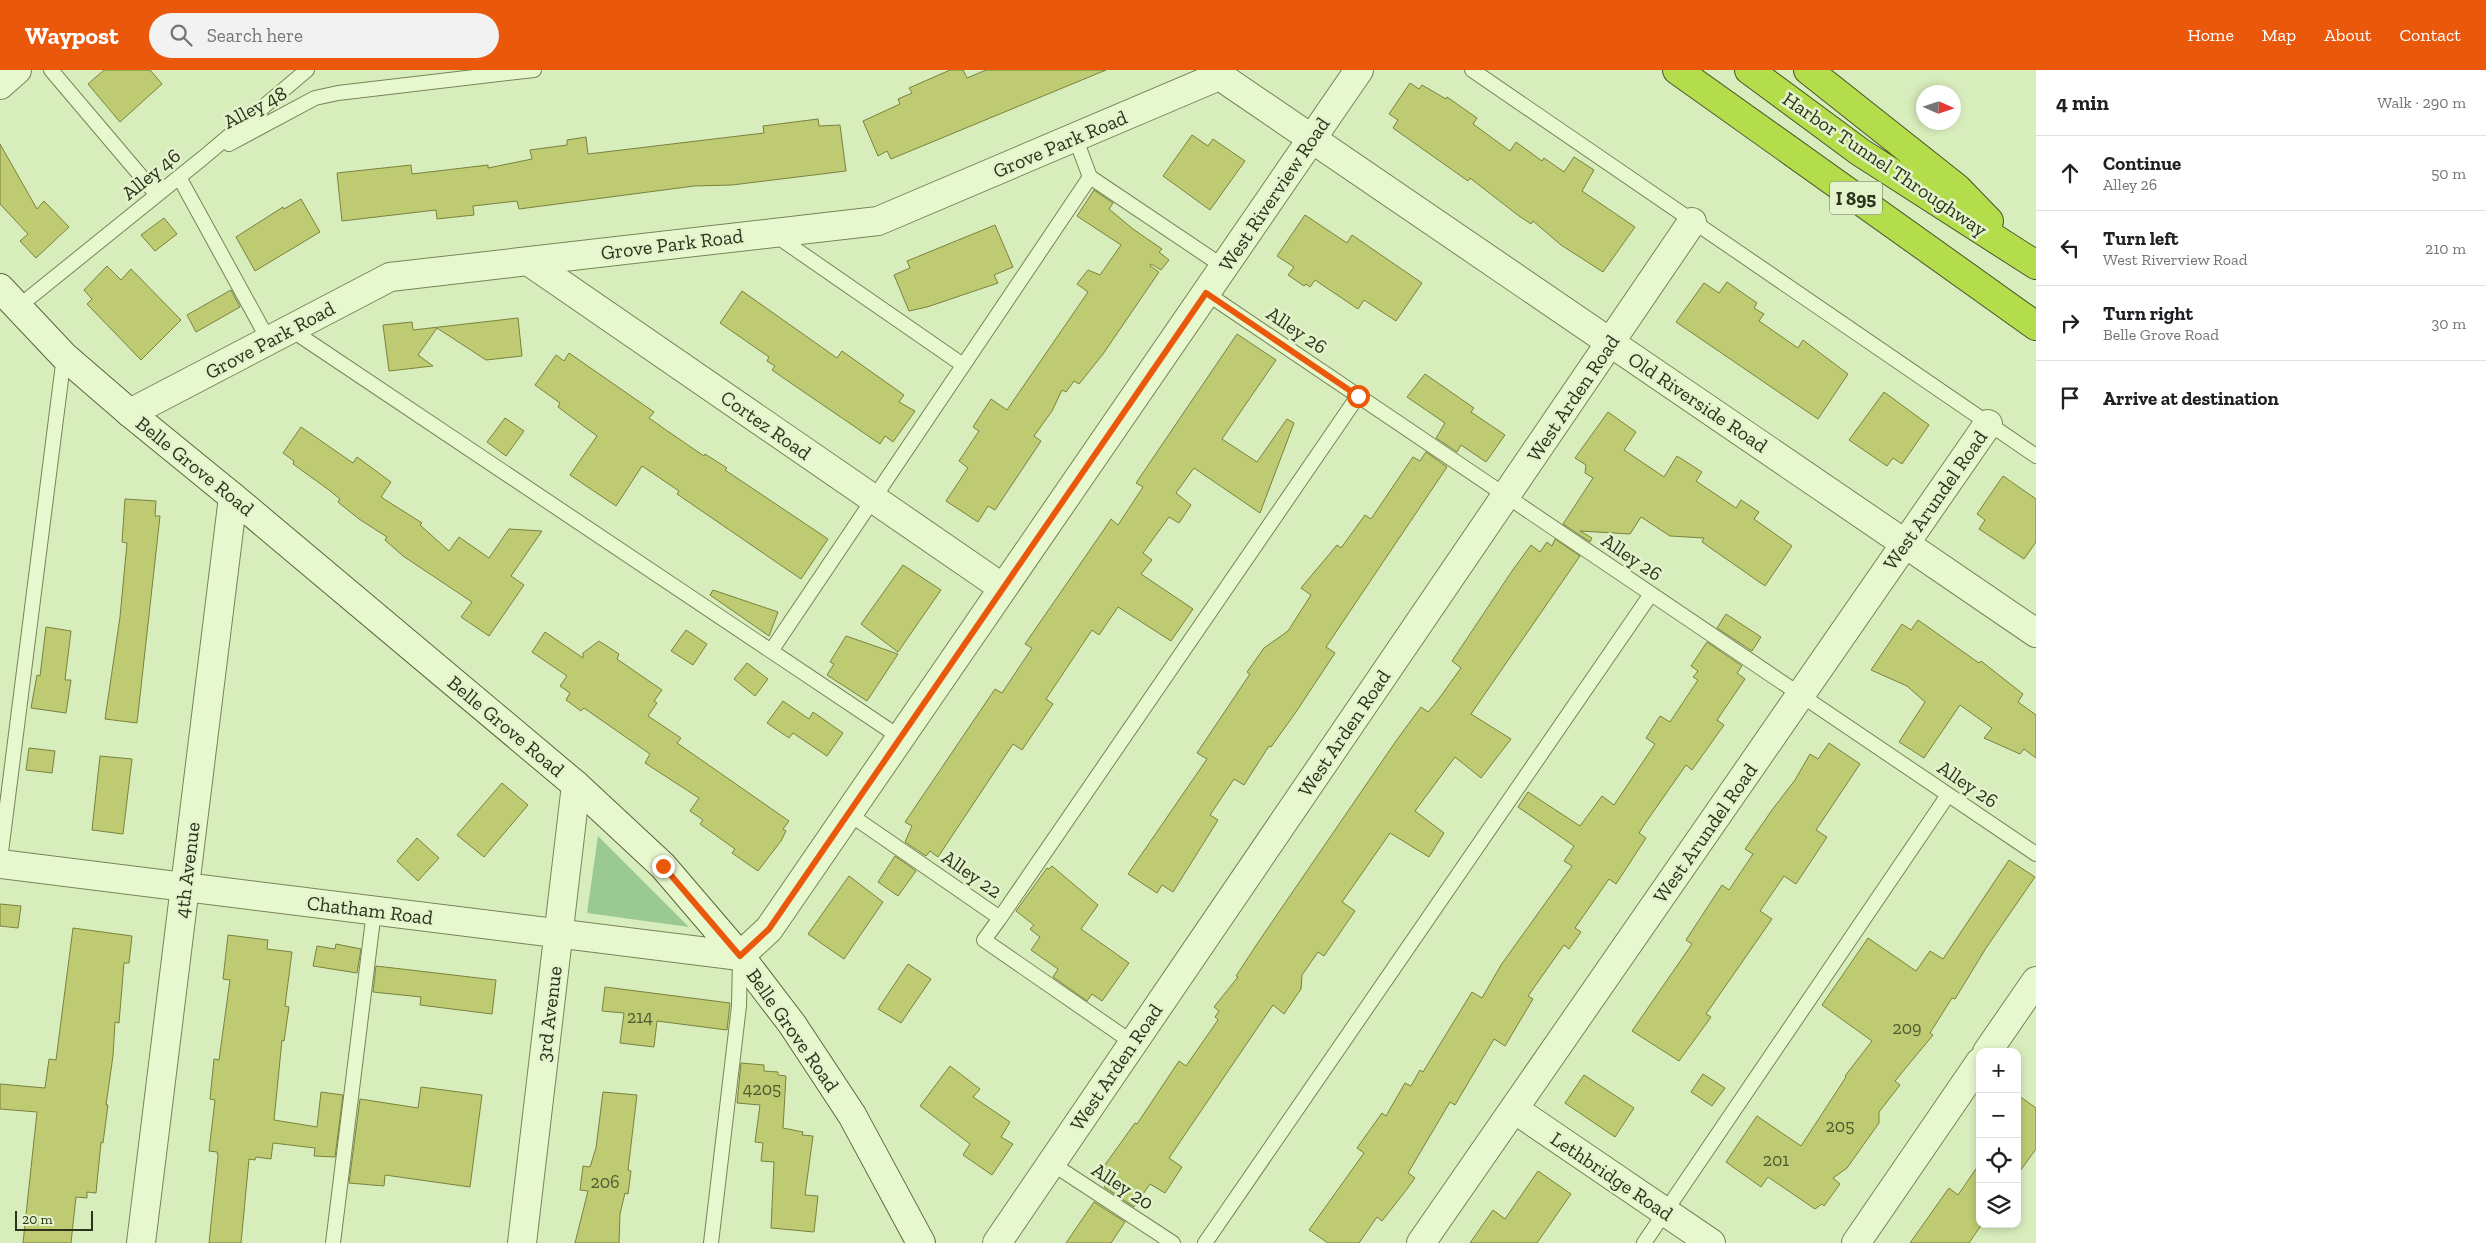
<!DOCTYPE html>
<html lang="en">
<head>
<meta charset="utf-8">
<style>
	:root { --surface:#fff; --page:#f2f2f2; --text:#202124; --muted:#757577; --line:#e0e0e0; --accent:#ea580c }
	body { margin:0; font-family:"Zilla Slab",serif; background:var(--page); color:var(--text) }
	.controls { position:absolute; right:15px; bottom:15px; display:grid; overflow:hidden; border-radius:10px; box-shadow:0 2px 8px #0003 }
	.controls button { width:45px; height:45px; display:grid; place-items:center; padding:0; border:0; border-bottom:1px solid var(--line); background:var(--surface); color:var(--text); font:25px sans-serif }
	.compass { position:absolute; left:1916px; top:15px; width:45px; height:45px; border-radius:50%; background:var(--surface); box-shadow:0 2px 8px #0003; rotate:93deg }
	.scale { position:absolute; left:15px; bottom:12px; width:78px; box-sizing:border-box; padding-left:5px; border:2px solid #2e331b; border-top:0; font-size:14px; line-height:18px; white-space:nowrap; color:#2e331b; -webkit-text-stroke:4px #e3f4cc; paint-order:stroke }
	.stop { position:absolute; width:15px; height:15px; margin:-11px; border:4px solid #ea580c; border-radius:50%; background:#fff }
	.stop.end { background:#ea580c; border-color:#fff; box-shadow:0 1px 5px #0008 }
	.list { margin:0; padding:0; list-style:none }
	h2 { display:flex; justify-content:space-between; align-items:center; height:65px; margin:0; padding:0 20px; font-size:21px }
	h2 small { font-size:16px; font-weight:400; color:var(--muted) }
	.list li { display:grid; grid-template-columns:32px 1fr auto; gap:15px; align-items:center; box-sizing:border-box; height:75px; padding:0 20px; border-top:1px solid var(--line) }
	.list b { display:block; font-size:19px; white-space:nowrap }
	.list p { margin:0; font-size:16px; white-space:nowrap; color:var(--muted) }
	.list em { font-size:16px; font-style:normal; color:var(--muted) }
	.icon { flex:none; width:28px; height:28px; fill:none; stroke:currentColor; stroke-width:2; stroke-linecap:round; stroke-linejoin:round }
	.map { position:relative; flex:none; width:2036px; height:1173px; overflow:hidden }
	header { display:flex; align-items:center; gap:30px; box-sizing:border-box; height:70px; padding:0 25px; background:var(--accent); color:#fff }
	header strong { font-size:24px }
	nav { display:flex; gap:28px; margin-inline-start:auto; font-size:18px }
	.search { width:350px; height:45px; background:var(--page); display:flex; align-items:center; gap:12px; box-sizing:border-box; padding:0 18px; border-radius:28px; color:var(--muted); font-size:19px }
	main { display:flex }
	aside { flex:1; background:var(--surface) }
	.map>svg:first-child { display:block }
	.green { fill:#9aca91 }
	.building { fill:#becb72; stroke:#7a823d }
	.lines { fill:none; stroke-linecap:round; stroke-linejoin:round }
	.lane-casing { stroke:#788456; stroke-width:16 }
	.street-casing { stroke:#788456; stroke-width:30 }
	.secondary-casing { stroke:#5c653a; stroke-width:30 }
	.highway-casing { stroke:#4a512b; stroke-width:30 }
	.lane { stroke:#e7f8cf; stroke-width:14 }
	.street { stroke:#e7f8cf; stroke-width:28 }
	.secondary { stroke:#e7f8cf; stroke-width:28 }
	.highway { stroke:#b4dd4c; stroke-width:28 }
	.route { stroke:#ea580c; stroke-width:6 }
	.labels { text-anchor:middle; dominant-baseline:central; stroke-width:5; stroke-linejoin:round; paint-order:stroke }
	.number-label { font-size:18px; fill:#525931 }
	.shield { fill:#e3f4cc; stroke:#646d50; stroke-width:1 }
	.shield-label { font-size:19px; font-weight:bold; fill:#2e331b }
	.street-label { font-size:20px; fill:#2e331b; stroke:#e3f4cc }
</style>
</head>
<body>
<header>
<strong>Waypost</strong>
<div class="search"><svg class="icon" aria-label="search" viewBox="0 0 24 24"><circle cx="10" cy="10" r="6"/><path d="M15 15l6 6"/></svg>Search here</div>
<nav><a>Home</a><a>Map</a><a>About</a><a>Contact</a></nav>
</header>
<main>
<div class="map">
<svg width="2036" height="1173" viewBox="0 0 2036 1173">
	<rect width="100%" height="100%" fill="#d8edbc"/>
	<path class="green" d="M 598,766 L 689,857 L 587,843 Z"/>
	<path class="building" d="M 104,0 L 150,0 L 162,14 L 120,52 L 88,14 Z
		M 950,0 L 963,0 L 967,8 L 986,0 L 1106,0 L 891,89 L 887,81 L 878,86 L 863,51 L 900,34 L 898,29 L 912,23 L 909,18 Z
		M 1410,13 L 1419,19 L 1422,15 L 1446,29 L 1447,27 L 1477,48 L 1473,54 L 1510,81 L 1516,72 L 1542,91 L 1544,88 L 1564,102 L 1574,87 L 1594,100 L 1582,121 L 1635,157 L 1603,202 L 1561,175 L 1533,151 L 1531,154 L 1519,146 L 1470,108 L 1468,111 L 1393,58 L 1398,50 L 1389,44 Z
		M 818,49 L 819,56 L 840,55 L 846,101 L 732,115 L 694,116 L 519,139 L 517,131 L 473,136 L 474,145 L 437,149 L 436,140 L 342,151 L 337,103 L 411,95 L 412,104 L 488,95 L 488,98 L 532,89 L 530,80 L 567,75 L 567,70 L 586,67 L 588,84 L 764,63 L 763,56 Z
		M 1192,65 L 1208,76 L 1213,69 L 1245,91 L 1210,140 L 1163,106 Z
		M 0,74 L 37,139 L 44,131 L 69,157 L 36,188 L 20,171 L 28,164 L 0,134 Z
		M 1094,120 L 1113,133 L 1109,139 L 1133,159 L 1162,179 L 1159,182 L 1169,190 L 1161,200 L 1151,194 L 1150,196 L 1159,202 L 1103,284 L 1079,314 L 1074,311 L 1066,322 L 1062,320 L 1052,341 L 1034,366 L 1041,371 L 995,440 L 988,436 L 978,452 L 946,431 L 968,398 L 959,391 L 979,361 L 973,357 L 991,329 L 1007,340 L 1088,222 L 1077,214 L 1088,200 L 1100,205 L 1121,175 L 1077,146 Z
		M 301,129 L 320,162 L 255,201 L 236,167 L 283,137 L 284,139 Z
		M 1305,145 L 1347,173 L 1352,165 L 1422,213 L 1396,251 L 1364,230 L 1358,239 L 1315,210 L 1310,217 L 1306,214 L 1304,216 L 1288,205 L 1294,197 L 1277,186 Z
		M 164,148 L 177,164 L 155,181 L 141,165 Z
		M 995,155 L 1013,197 L 994,205 L 998,213 L 927,237 L 909,241 L 894,205 L 910,198 L 907,191 Z
		M 107,196 L 121,210 L 131,199 L 181,250 L 141,290 L 87,234 L 92,229 L 84,220 Z
		M 1727,212 L 1757,233 L 1754,238 L 1764,244 L 1759,251 L 1798,278 L 1803,270 L 1848,304 L 1818,349 L 1676,252 L 1704,213 L 1719,223 Z
		M 231,220 L 240,237 L 196,262 L 187,245 Z
		M 742,221 L 837,288 L 842,281 L 904,325 L 899,332 L 915,341 L 893,372 L 885,366 L 880,374 L 782,307 L 772,300 L 775,296 L 767,291 L 769,287 L 720,253 Z
		M 518,248 L 522,286 L 486,290 L 437,258 L 418,285 L 433,296 L 389,301 L 383,255 L 412,252 L 413,260 Z
		M 1237,264 L 1276,290 L 1222,369 L 1257,392 L 1287,349 L 1294,353 L 1260,443 L 1194,398 L 1176,423 L 1191,435 L 1179,453 L 1169,447 L 1143,483 L 1152,490 L 1141,504 L 1193,539 L 1171,571 L 1118,537 L 1099,565 L 1092,560 L 1046,629 L 1053,634 L 1022,680 L 1013,674 L 938,787 L 930,781 L 926,786 L 905,772 L 912,756 L 905,752 L 995,619 L 1002,623 L 1032,578 L 1025,574 L 1103,461 L 1111,449 L 1118,455 L 1143,417 L 1136,413 Z
		M 569,283 L 654,342 L 649,348 L 666,360 L 704,386 L 705,384 L 727,398 L 725,400 L 828,469 L 801,509 L 677,424 L 679,421 L 642,396 L 616,436 L 570,405 L 597,366 L 558,337 L 560,333 L 535,315 L 556,285 L 564,291 Z
		M 1425,304 L 1474,338 L 1471,342 L 1505,365 L 1486,392 L 1461,375 L 1457,382 L 1436,368 L 1445,353 L 1407,327 Z
		M 1884,322 L 1929,355 L 1902,394 L 1893,388 L 1887,396 L 1849,370 Z
		M 1608,342 L 1636,362 L 1624,380 L 1664,407 L 1677,386 L 1702,402 L 1696,411 L 1736,438 L 1741,430 L 1759,442 L 1754,449 L 1792,476 L 1765,516 L 1702,472 L 1704,468 L 1670,466 L 1641,447 L 1630,464 L 1580,461 L 1592,468 L 1590,472 L 1563,454 L 1593,408 L 1585,403 L 1586,395 L 1575,388 Z
		M 505,348 L 524,361 L 506,386 L 487,372 Z
		M 301,357 L 353,393 L 357,387 L 391,412 L 381,427 L 422,453 L 420,455 L 449,481 L 459,467 L 489,488 L 509,459 L 542,461 L 511,506 L 524,515 L 489,566 L 461,547 L 472,532 L 403,486 L 385,470 L 387,467 L 359,449 L 338,432 L 340,429 L 329,420 L 293,394 L 294,391 L 283,383 Z
		M 1426,382 L 1447,397 L 1332,568 L 1326,577 L 1335,583 L 1296,642 L 1271,677 L 1269,676 L 1244,715 L 1234,709 L 1210,745 L 1218,750 L 1173,822 L 1162,815 L 1157,823 L 1128,804 L 1207,689 L 1197,683 L 1250,604 L 1247,602 L 1264,578 L 1288,561 L 1311,525 L 1301,518 L 1337,475 L 1341,478 L 1365,445 L 1371,449 L 1413,387 L 1420,391 Z
		M 2003,406 L 2036,429 L 2036,472 L 2024,489 L 1979,459 L 1985,450 L 1977,444 Z
		M 125,429 L 156,431 L 155,446 L 160,446 L 137,653 L 105,649 L 120,547 L 127,473 L 122,472 Z
		M 1555,469 L 1580,486 L 1471,644 L 1511,669 L 1481,708 L 1455,687 L 1415,741 L 1444,763 L 1429,787 L 1390,763 L 1342,832 L 1355,841 L 1324,886 L 1318,882 L 1302,905 L 1301,919 L 1284,944 L 1273,935 L 1169,1088 L 1182,1097 L 1165,1123 L 1150,1114 L 1134,1137 L 1104,1117 L 1107,1113 L 1097,1107 L 1107,1092 L 1135,1053 L 1137,1054 L 1179,991 L 1186,996 L 1218,950 L 1215,947 L 1219,941 L 1214,937 L 1238,907 L 1236,906 L 1259,871 L 1396,671 L 1421,637 L 1428,642 L 1435,634 L 1461,598 L 1452,591 L 1512,501 L 1531,475 L 1540,482 L 1547,472 L 1552,476 Z
		M 903,495 L 941,520 L 898,582 L 861,554 Z
		M 713,520 L 778,542 L 769,566 L 710,525 Z
		M 1726,544 L 1761,567 L 1752,581 L 1717,558 Z
		M 1918,550 L 1979,593 L 1981,591 L 2023,624 L 2018,632 L 2036,645 L 2036,688 L 2024,679 L 2020,684 L 1984,668 L 1992,658 L 1960,635 L 1924,688 L 1899,672 L 1925,632 L 1907,616 L 1871,600 L 1902,554 L 1911,560 Z
		M 46,557 L 71,561 L 65,610 L 71,610 L 66,643 L 31,638 L 37,605 L 40,606 Z
		M 686,560 L 707,574 L 693,595 L 671,581 Z
		M 545,562 L 583,588 L 583,583 L 599,571 L 619,584 L 617,589 L 662,620 L 654,631 L 657,633 L 648,646 L 681,668 L 677,673 L 789,751 L 783,759 L 786,761 L 781,771 L 758,801 L 732,783 L 735,779 L 700,754 L 703,750 L 690,741 L 699,728 L 645,693 L 650,684 L 584,638 L 581,641 L 566,630 L 570,623 L 560,616 L 567,606 L 532,582 Z
		M 846,566 L 898,584 L 867,631 L 827,605 L 834,594 L 830,592 Z
		M 1707,572 L 1742,596 L 1737,603 L 1745,609 L 1717,650 L 1724,655 L 1692,700 L 1686,695 L 1644,755 L 1639,763 L 1646,768 L 1616,814 L 1609,809 L 1575,858 L 1581,862 L 1569,879 L 1564,875 L 1528,926 L 1533,929 L 1505,976 L 1494,969 L 1455,1035 L 1450,1032 L 1408,1103 L 1415,1108 L 1407,1119 L 1382,1151 L 1377,1147 L 1359,1173 L 1328,1173 L 1309,1160 L 1364,1083 L 1357,1078 L 1382,1043 L 1386,1046 L 1405,1013 L 1411,1016 L 1420,1000 L 1423,1002 L 1472,922 L 1482,928 L 1501,895 L 1572,796 L 1564,791 L 1574,776 L 1518,737 L 1528,722 L 1580,756 L 1602,726 L 1614,735 L 1655,674 L 1646,668 L 1660,646 L 1670,652 L 1698,610 L 1693,607 L 1698,601 L 1691,596 Z
		M 747,593 L 768,609 L 755,626 L 734,609 Z
		M 783,631 L 809,649 L 813,642 L 843,663 L 827,686 L 793,663 L 789,668 L 767,653 Z
		M 1829,673 L 1860,694 L 1816,760 L 1827,767 L 1796,814 L 1784,806 L 1760,841 L 1772,849 L 1706,944 L 1711,947 L 1679,991 L 1632,961 L 1692,874 L 1686,870 L 1722,815 L 1729,820 L 1753,784 L 1745,779 L 1772,740 L 1795,710 L 1810,684 L 1818,689 Z
		M 29,678 L 55,681 L 52,703 L 26,700 Z
		M 100,686 L 132,689 L 123,764 L 92,760 Z
		M 502,713 L 528,735 L 484,787 L 457,765 Z
		M 417,768 L 439,788 L 418,811 L 397,791 Z
		M 895,786 L 916,801 L 898,826 L 878,812 Z
		M 2009,790 L 2035,807 L 1986,878 L 1955,929 L 1952,928 L 1930,963 L 1933,965 L 1895,1011 L 1900,1015 L 1879,1042 L 1879,1053 L 1847,1098 L 1833,1108 L 1840,1114 L 1824,1136 L 1822,1134 L 1815,1139 L 1768,1107 L 1761,1117 L 1726,1092 L 1757,1046 L 1801,1076 L 1846,1007 L 1845,1006 L 1872,971 L 1822,935 L 1868,868 L 1916,901 L 1930,881 L 1943,889 Z
		M 1052,796 L 1098,835 L 1081,859 L 1129,893 L 1102,931 L 1092,924 L 1087,931 L 1053,907 L 1058,899 L 1031,880 L 1040,867 L 1030,859 L 1034,855 L 1016,841 L 1047,798 L 1049,799 Z
		M 849,806 L 883,832 L 844,889 L 808,864 Z
		M 0,834 L 21,836 L 18,858 L 0,856 Z
		M 73,858 L 132,866 L 129,893 L 124,893 L 119,953 L 115,952 L 113,986 L 106,1035 L 108,1035 L 103,1073 L 101,1072 L 96,1123 L 87,1122 L 87,1128 L 76,1127 L 71,1173 L 23,1173 L 37,1042 L 0,1039 L 0,1014 L 45,1018 L 49,989 L 56,990 Z
		M 228,865 L 268,870 L 267,879 L 292,882 L 285,936 L 289,937 L 284,971 L 282,970 L 274,1050 L 317,1057 L 321,1022 L 343,1025 L 335,1087 L 314,1086 L 315,1078 L 273,1073 L 271,1089 L 256,1087 L 255,1090 L 249,1089 L 241,1173 L 209,1173 L 218,1086 L 217,1082 L 209,1081 L 215,1030 L 210,1029 L 214,989 L 219,990 L 230,910 L 223,909 Z
		M 336,874 L 361,879 L 357,903 L 313,896 L 317,876 L 335,879 Z
		M 908,894 L 931,909 L 901,953 L 878,939 Z
		M 376,896 L 496,910 L 492,944 L 420,935 L 421,927 L 373,922 Z
		M 605,917 L 730,933 L 727,960 L 657,951 L 654,977 L 620,973 L 624,943 L 602,941 Z
		M 741,993 L 764,995 L 764,1001 L 778,1002 L 778,1005 L 786,1006 L 783,1058 L 803,1062 L 802,1065 L 813,1066 L 805,1125 L 818,1126 L 814,1162 L 771,1158 L 774,1092 L 761,1091 L 763,1073 L 755,1072 L 760,1035 L 737,1033 Z
		M 950,996 L 980,1019 L 973,1027 L 1010,1052 L 1001,1067 L 1013,1074 L 992,1105 L 963,1085 L 970,1074 L 920,1036 Z
		M 1703,1004 L 1725,1018 L 1712,1036 L 1691,1022 Z
		M 1584,1005 L 1634,1038 L 1615,1067 L 1565,1033 Z
		M 421,1017 L 482,1025 L 470,1117 L 385,1105 L 384,1116 L 349,1113 L 360,1029 L 418,1038 Z
		M 603,1022 L 637,1025 L 628,1100 L 631,1101 L 628,1124 L 625,1123 L 620,1144 L 619,1173 L 575,1173 L 588,1121 L 580,1120 L 583,1096 L 590,1097 L 596,1078 Z
		M 2019,1026 L 2036,1038 L 2036,1079 L 2017,1105 L 2017,1029 Z
		M 1980,1093 L 1980,1154 L 1982,1154 L 1969,1173 L 1910,1173 L 1949,1118 L 1958,1125 Z
		M 1538,1101 L 1571,1124 L 1537,1173 L 1470,1173 L 1493,1140 L 1505,1149 Z
		M 1094,1132 L 1125,1152 L 1111,1173 L 1066,1173 Z"/>
	<g class="lines">
		<g class="lane-casing">
			<path id="lane" d="M 51,0 L 157,125
				M 1472,0 L 2036,386
				M 1075,67 L 1090,107 L 1224,197
				M 229,74 L 315,28 L 338,23 L 534,0
				M 179,107 L 269,271
				M 775,165 L 963,295
				M 1206,223 L 2036,784
				M 18,237 L 204,87 L 307,0
				M 290,259 L 901,668
				M 771,581 L 1090,107
				M 849,744 L 1000,848 L 984,870 L 1133,973
				M 0,790 L 64,286
				M 1000,848 L 1358,326
				M 1051,1093 L 1173,1173
				M 333,1173 L 374,841
				M 711,1173 L 739,936 L 740,890
				M 1205,1173 L 1651,524
				M 1644,1173 L 1948,725"/>
		</g>
		<g class="street-casing">
			<path id="street" d="M 1211,0 L 2036,563
				M 0,15 L 17,0
				M 528,191 L 1003,518
				M 130,343 L 390,207 L 878,151 L 1219,6
				M 0,794 L 740,886 L 769,859 L 1359,0
				M 1987,982 L 2036,911
				M 1514,1039 L 1711,1173
				M 141,1173 L 233,427
				M 522,1173 L 576,715
				M 997,1173 L 1692,152
				M 1421,1173 L 1988,354
				M 1856,1173 L 1980,992"/>
		</g>
		<g class="secondary-casing">
			<path id="secondary" d="M 0,218 L 64,286 L 130,343 L 233,427 L 576,715 L 663,796 L 740,886 L 792,954 L 852,1045 L 921,1173"/>
		</g>
		<g class="highway-casing">
			<path id="highway" d="M 1677,0 L 2036,256
				M 1749,0 L 1860,82 L 2036,195
				M 1808,0 L 1957,118 L 1989,151"/>
		</g>
		<use href="#lane" class="lane"/>
		<use href="#street" class="street"/>
		<use href="#secondary" class="secondary"/>
		<use href="#highway" class="highway"/>
	</g>
	<g class="lines">
		<path class="route" d="M 663,796 L 740,886 L 769,859 L 1206,223 L 1358,326"/>
	</g>
	<g class="labels">
		<g class="number-label">
			<text x="640" y="947">214</text>
			<text x="1907" y="958">209</text>
			<text x="762" y="1019">4205</text>
			<text x="1840" y="1056">205</text>
			<text x="1776" y="1090">201</text>
			<text x="605" y="1112">206</text>
		</g>
		<rect class="shield" x="1830" y="111.5" width="52" height="33" rx="4"/>
		<g class="shield-label">
			<text x="1856" y="128">I 895</text>
		</g>
		<g class="street-label">
			<text transform="translate(255 37) rotate(-28)">Alley 48</text>
			<text transform="translate(1060 74) rotate(-23)">Grove Park Road</text>
			<text transform="translate(1885 94) rotate(34)">Harbor Tunnel Throughway</text>
			<text transform="translate(151 104) rotate(-39)">Alley 46</text>
			<text transform="translate(1274 124) rotate(-56)">West Riverview Road</text>
			<text transform="translate(672 174) rotate(-7)">Grove Park Road</text>
			<text transform="translate(1297 260) rotate(34)">Alley 26</text>
			<text transform="translate(270 270) rotate(-28)">Grove Park Road</text>
			<text transform="translate(1573 328) rotate(-56)">West Arden Road</text>
			<text transform="translate(1698 332) rotate(34)">Old Riverside Road</text>
			<text transform="translate(766 355) rotate(35)">Cortez Road</text>
			<text transform="translate(195 396) rotate(39)">Belle Grove Road</text>
			<text transform="translate(1935 430) rotate(-55)">West Arundel Road</text>
			<text transform="translate(1632 487) rotate(34)">Alley 26</text>
			<text transform="translate(506 656) rotate(40)">Belle Grove Road</text>
			<text transform="translate(1344 663) rotate(-56)">West Arden Road</text>
			<text transform="translate(1968 714) rotate(34)">Alley 26</text>
			<text transform="translate(1705 763) rotate(-55)">West Arundel Road</text>
			<text transform="translate(187 800) rotate(-83)">4th Avenue</text>
			<text transform="translate(972 804) rotate(35)">Alley 22</text>
			<text transform="translate(370 840) rotate(7)">Chatham Road</text>
			<text transform="translate(549 944) rotate(-83)">3rd Avenue</text>
			<text transform="translate(793 960) rotate(55)">Belle Grove Road</text>
			<text transform="translate(1116 997) rotate(-56)">West Arden Road</text>
			<text transform="translate(1612 1106) rotate(34)">Lethbridge Road</text>
			<text transform="translate(1123 1116) rotate(33)">Alley 20</text>
		</g>
	</g>
</svg>
<div class="controls">
<button>+</button>
<button>−</button>
<button><svg class="icon" aria-label="locate" viewBox="0 0 24 24"><circle cx="12" cy="12" r="6"/><path d="M12 2v4M12 18v4M2 12h4M18 12h4"/></svg></button>
<button><svg class="icon" aria-label="layers" viewBox="0 0 24 24"><path d="M12 4l9 5-9 5-9-5zM3 14l9 5 9-5"/></svg></button>
</div>
<svg class="compass" viewBox="-18 -18 36 36"><path d="M0-13l5 13h-10z" fill="#e53935"/><path d="M0 13l5-13h-10z" fill="#757577"/></svg>
<div class="scale">20 m</div>
<div class="stop" style="left:1358px;top:326px"></div>
<div class="stop end" style="left:663px;top:796px"></div>
</div>
<aside>
<h2>4 min<small>Walk · 290 m</small></h2>
<ul class="list">
<li><svg class="icon" aria-label="ahead" viewBox="0 0 24 24"><path d="M12 20V5M6 11l6-6 6 6"/></svg><div><b>Continue</b><p>Alley 26</p></div><em>50 m</em></li>
<li><svg class="icon" aria-label="left" viewBox="0 0 24 24"><path d="M17 20v-9H6M10 6l-5 5 5 5"/></svg><div><b>Turn left</b><p>West Riverview Road</p></div><em>210 m</em></li>
<li><svg class="icon" aria-label="right" viewBox="0 0 24 24"><path d="M7 20v-9h11M14 6l5 5-5 5"/></svg><div><b>Turn right</b><p>Belle Grove Road</p></div><em>30 m</em></li>
<li><svg class="icon" aria-label="arrive" viewBox="0 0 24 24"><path d="M6 21V4h12l-3 4 3 4H6"/></svg><div><b>Arrive at destination</b></div></li>
</ul>
</aside>
</main>
</body>
</html>
